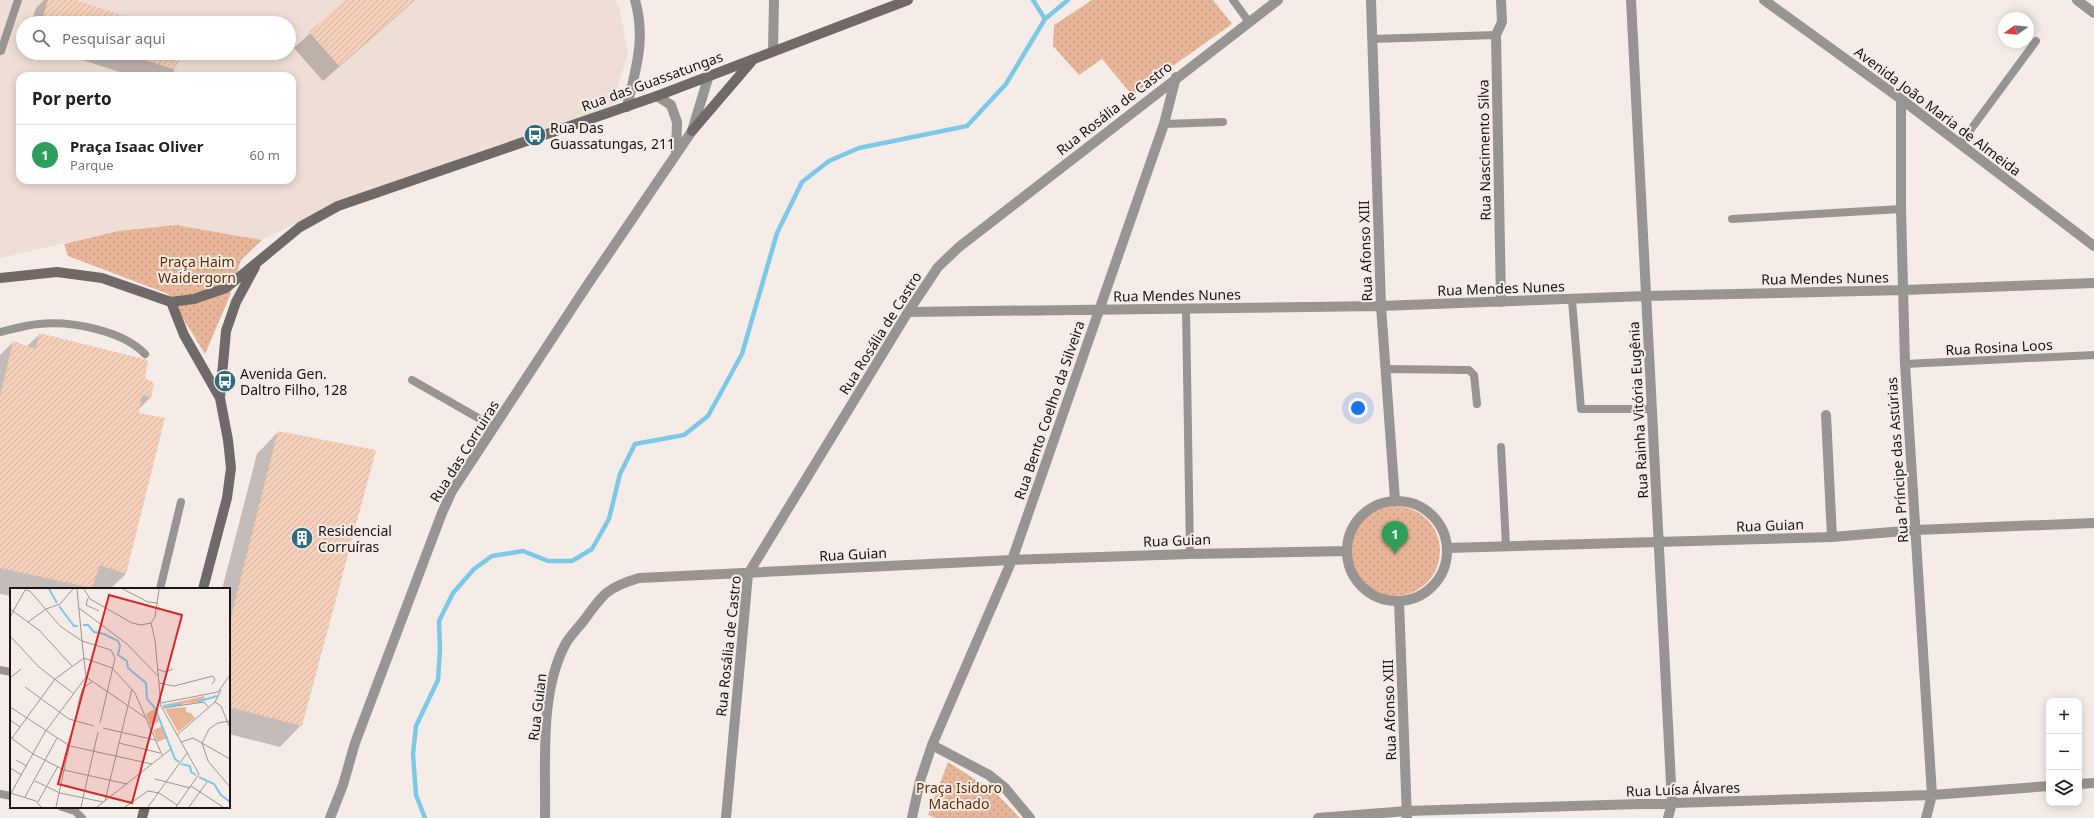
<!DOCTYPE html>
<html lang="pt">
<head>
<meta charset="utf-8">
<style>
	:root { --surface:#fff; --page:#f6f6f6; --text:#202124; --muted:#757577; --line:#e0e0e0; --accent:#b45309 }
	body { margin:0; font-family:"Noto Sans",sans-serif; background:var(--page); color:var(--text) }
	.controls { position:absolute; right:12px; bottom:12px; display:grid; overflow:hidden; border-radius:8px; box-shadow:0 2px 10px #0003 }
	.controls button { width:36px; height:36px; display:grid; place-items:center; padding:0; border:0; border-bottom:1px solid var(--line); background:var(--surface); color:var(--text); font:20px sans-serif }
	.compass { position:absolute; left:1998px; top:12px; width:36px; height:36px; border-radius:50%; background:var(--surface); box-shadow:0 2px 10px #0003; rotate:255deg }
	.you { position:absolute; left:1358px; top:408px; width:14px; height:14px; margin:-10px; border:3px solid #fff; border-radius:50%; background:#1a73e8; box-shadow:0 0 0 6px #1a73e833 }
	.badge { display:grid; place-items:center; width:26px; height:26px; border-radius:50%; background:var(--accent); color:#fff; font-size:13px; font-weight:700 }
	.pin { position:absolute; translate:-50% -33px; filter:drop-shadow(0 1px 2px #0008) }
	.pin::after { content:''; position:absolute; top:21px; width:14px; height:12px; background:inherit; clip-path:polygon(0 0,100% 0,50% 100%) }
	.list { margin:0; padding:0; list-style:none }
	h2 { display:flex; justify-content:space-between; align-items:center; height:52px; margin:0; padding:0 16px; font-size:17px }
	h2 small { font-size:13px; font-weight:400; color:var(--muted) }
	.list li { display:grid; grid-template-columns:26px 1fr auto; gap:12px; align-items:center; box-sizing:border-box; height:60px; padding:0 16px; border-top:1px solid var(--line) }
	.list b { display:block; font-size:15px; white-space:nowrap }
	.list p { margin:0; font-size:13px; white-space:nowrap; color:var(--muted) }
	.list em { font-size:13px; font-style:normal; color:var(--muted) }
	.icon { flex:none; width:22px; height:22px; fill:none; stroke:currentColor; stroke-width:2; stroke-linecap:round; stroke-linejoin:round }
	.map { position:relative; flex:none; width:2094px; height:818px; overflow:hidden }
	.search { position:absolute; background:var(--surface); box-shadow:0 2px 10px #0003; left:16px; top:16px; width:280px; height:44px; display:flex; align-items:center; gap:10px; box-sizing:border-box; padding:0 14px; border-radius:22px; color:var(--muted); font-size:15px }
	.panel { position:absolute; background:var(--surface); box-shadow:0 2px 10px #0003; left:16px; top:72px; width:280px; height:112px; border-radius:12px }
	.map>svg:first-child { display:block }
	.built { fill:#eeded5; fill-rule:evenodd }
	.grass { fill:url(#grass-dots) }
	.shadow { fill:#0003 }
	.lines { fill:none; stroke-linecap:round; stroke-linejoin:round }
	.stream { stroke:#7cc9e7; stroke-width:4.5 }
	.building { fill:url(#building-hatch) }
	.lane { stroke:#989492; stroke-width:8 }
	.street { stroke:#989492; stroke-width:10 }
	.secondary { stroke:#6f6a67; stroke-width:10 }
	.labels { text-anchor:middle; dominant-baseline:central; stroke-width:4; stroke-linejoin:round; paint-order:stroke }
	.street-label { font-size:14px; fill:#181514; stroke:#f5ece7 }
	.poi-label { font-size:14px; fill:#181514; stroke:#f5ece7; text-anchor:start }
	.park-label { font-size:14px; fill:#642c02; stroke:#f5ece7 }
	.inset-river { fill:none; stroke:#7cc9e7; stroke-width:2 }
	.inset-road { fill:none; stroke:#9d9693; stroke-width:1 }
	.view { fill:#d62828; fill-opacity:0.15; stroke:#d62828; stroke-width:2 }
	.inset-edge { fill:none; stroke:#181514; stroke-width:2 }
</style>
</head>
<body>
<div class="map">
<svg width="2094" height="818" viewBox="0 0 2094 818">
	<defs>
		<pattern id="grass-dots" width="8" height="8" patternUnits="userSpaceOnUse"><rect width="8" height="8" fill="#e9b598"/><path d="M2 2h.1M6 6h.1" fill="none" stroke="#c79b82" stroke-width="1.8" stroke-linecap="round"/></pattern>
		<pattern id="building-hatch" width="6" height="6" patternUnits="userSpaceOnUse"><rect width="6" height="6" fill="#f6cfba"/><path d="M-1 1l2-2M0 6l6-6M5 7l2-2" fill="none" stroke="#d2b19f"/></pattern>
	</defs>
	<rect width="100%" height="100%" fill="#f5ece7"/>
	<path class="built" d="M 0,0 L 614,0 L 619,7 L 628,53 L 612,106 L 324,209 L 262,240 L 176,225 L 118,231 L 0,258 ZM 23,23 L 289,23 L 289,53 L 23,53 ZM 20,76 L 292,76 L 292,180 L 20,180 Z"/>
	<path class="grass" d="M 1092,0 L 1213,0 L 1232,24 L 1132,95 L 1102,59 L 1079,75 L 1053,46 L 1054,25 Z
		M 176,225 L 262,240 L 241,260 L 229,298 L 205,354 L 168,294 L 68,256 L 64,244 L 118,231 Z
		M1350 551a45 45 0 1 1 90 0a45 45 0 1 1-90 0Z
		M 948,762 L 995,792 L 1020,818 L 935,818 L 928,815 Z"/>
	<path class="shadow" d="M 44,0 L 73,0 L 143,23 L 31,23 L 36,8 Z
		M 346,0 L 415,0 L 323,81 L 294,48 Z
		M 61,53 L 180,53 L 175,70 L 169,76 L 132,76 Z
		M 40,334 L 143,379 L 150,398 L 138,410 L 126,574 L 110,589 L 11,589 L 11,596 L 0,594 L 0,355 L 13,342 L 26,347 Z
		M 278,432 L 301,725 L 280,747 L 229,734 L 229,589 L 222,589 L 257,454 Z"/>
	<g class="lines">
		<path class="stream" d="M 1033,0 L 1045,19
			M 425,818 L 416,795 L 413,754 L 416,726 L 438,680 L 440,649 L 439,621 L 453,593 L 474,569 L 492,556 L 523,551 L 548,561 L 572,561 L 592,549 L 609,519 L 620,474 L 635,444 L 684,435 L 708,416 L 742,354 L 777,233 L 802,182 L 829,161 L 859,148 L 967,126 L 1006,84 L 1045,19 L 1068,0"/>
	</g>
	<path class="building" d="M 48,0 L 76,0 L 145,23 L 41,23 Z
		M 345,0 L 414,0 L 339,66 L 309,32 Z
		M 123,53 L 181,53 L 176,70 Z
		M 39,333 L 148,360 L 145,378 L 154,383 L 151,398 L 142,395 L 139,413 L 165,418 L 126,574 L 100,565 L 92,588 L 0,568 L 0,397 L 13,341 L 36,349 Z
		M 278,431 L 376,450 L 302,726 L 229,707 L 229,625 Z"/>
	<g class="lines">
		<path class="lane" d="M 1233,0 L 1249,22
			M 1372,39 L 1496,35
			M 1,51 L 18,0
			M 1164,124 L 1223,122
			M 1960,144 L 2036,41
			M 1732,219 L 1901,209
			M 1572,300 L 1581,409 L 1651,409
			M 1186,309 L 1190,554
			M 0,332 C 13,329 26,325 39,324 C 71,321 122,330 145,354
			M 1905,364 L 2094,355
			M 1385,369 L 1469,370 L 1474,375 L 1477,404
			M 412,380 L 494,427
			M 1501,447 L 1506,546
			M 160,589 L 181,502
			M 0,670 L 11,672
			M 0,794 L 11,796
			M 62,807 L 75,811 L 82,818"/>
		<path class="street" d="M 1371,0 L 1381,306 L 1395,500
			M 1501,0 L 1502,22 L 1496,35 L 1501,302
			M 1631,0 L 1672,803 L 1668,818
			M 1764,0 L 1901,99 L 2094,246
			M 2077,0 L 2094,13
			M 773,51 L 774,0
			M 657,96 L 671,105 L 677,122 L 676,152
			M 1901,99 L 1901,209 L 1905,364 L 1932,795 L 1926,818
			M 627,107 C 636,68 646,39 635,0
			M 908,312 L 1381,306 L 1646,296 L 1904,290 L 2094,283
			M 1826,415 L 1832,537
			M1347 551a50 50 0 1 1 100 0a50 50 0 1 1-100 0Z
			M 1447,548 L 1832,537 L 1916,530 L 2094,523
			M 1399,601 L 1407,818
			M 932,745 L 989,775 L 1005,788 L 1030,818
			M 2079,784 L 2094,783
			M 330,818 L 343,785 L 355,743 L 442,513 L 452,491 L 586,287 L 692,131 L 709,75
			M 545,818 C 546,763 539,692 566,643 C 571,635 579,627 585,619 C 603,594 608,587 639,578 L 1012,560 L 1190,554 L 1347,551
			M 726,818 L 748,574 L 908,312 L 938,267 L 959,247 L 1278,0
			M 912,818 L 920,781 L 932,745 L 1012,560 L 1164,124 L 1176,77
			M 1318,818 L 1407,811 L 1932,795 L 2049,786"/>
		<path class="secondary" d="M 692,131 L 752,61
			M 0,278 L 57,272 L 102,278 L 171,302 L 184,335 L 220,398 L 228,440 L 231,468 L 227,498 L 203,589
			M 171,302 L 194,299 L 226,288 L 300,227 L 338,206 L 657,96 L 908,0
			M 220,398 L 226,331 L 236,302 L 255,267
			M 142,818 L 145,807"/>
	</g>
	<defs>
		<g id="bus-disc" transform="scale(1.15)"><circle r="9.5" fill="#2d6b81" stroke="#f5ece7"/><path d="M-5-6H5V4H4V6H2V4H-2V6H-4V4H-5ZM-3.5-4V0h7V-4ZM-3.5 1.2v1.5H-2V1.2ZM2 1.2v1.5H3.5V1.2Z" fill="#fff"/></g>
		<g id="building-disc" transform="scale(1.15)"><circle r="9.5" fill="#2d6b81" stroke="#f5ece7"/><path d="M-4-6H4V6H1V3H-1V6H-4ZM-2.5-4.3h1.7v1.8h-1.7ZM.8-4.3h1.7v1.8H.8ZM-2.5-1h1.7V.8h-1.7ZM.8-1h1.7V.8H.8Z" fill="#fff"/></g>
	</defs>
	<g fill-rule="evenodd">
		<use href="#bus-disc" x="535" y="135"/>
		<use href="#bus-disc" x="225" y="381"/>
		<use href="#building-disc" x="302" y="538"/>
	</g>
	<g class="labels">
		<g class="street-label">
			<text transform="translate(652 81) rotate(-20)">Rua das Guassatungas</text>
			<text transform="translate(1114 108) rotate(-38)">Rua Rosália de Castro</text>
			<text transform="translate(1938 111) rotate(37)">Avenida João Maria de Almeida</text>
			<text transform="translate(1484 150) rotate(-91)">Rua Nascimento Silva</text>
			<text transform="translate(1365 251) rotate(-92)">Rua Afonso XIII</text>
			<text transform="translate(1825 278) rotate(-1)">Rua Mendes Nunes</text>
			<text transform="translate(1501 288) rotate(-2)">Rua Mendes Nunes</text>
			<text transform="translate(1177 295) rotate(-1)">Rua Mendes Nunes</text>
			<text transform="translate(880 333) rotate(-58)">Rua Rosália de Castro</text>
			<text transform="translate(1999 347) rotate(-3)">Rua Rosina Loos</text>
			<text transform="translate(1049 410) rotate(-71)">Rua Bento Coelho da Silveira</text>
			<text transform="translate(1638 410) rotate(-93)">Rua Rainha Vitória Eugênia</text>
			<text transform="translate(464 451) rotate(-58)">Rua das Corruiras</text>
			<text transform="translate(1897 460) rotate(-94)">Rua Príncipe das Astúrias</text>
			<text transform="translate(1770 525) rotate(-2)">Rua Guian</text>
			<text transform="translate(1177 540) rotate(-2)">Rua Guian</text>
			<text transform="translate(853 554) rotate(-3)">Rua Guian</text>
			<text transform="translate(728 646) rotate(-84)">Rua Rosália de Castro</text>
			<text transform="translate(537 707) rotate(-83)">Rua Guian</text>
			<text transform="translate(1389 710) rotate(-92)">Rua Afonso XIII</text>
			<text transform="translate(1683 789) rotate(-2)">Rua Luísa Álvares</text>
		</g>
		<g class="poi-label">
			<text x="550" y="127">Rua Das<tspan x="550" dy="16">Guassatungas, 211</tspan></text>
			<text x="240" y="373">Avenida Gen.<tspan x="240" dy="16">Daltro Filho, 128</tspan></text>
			<text x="318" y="530">Residencial<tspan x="318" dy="16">Corruíras</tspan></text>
		</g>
		<g class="park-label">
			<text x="197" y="261">Praça Haim<tspan x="197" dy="16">Waidergorn</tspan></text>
			<text x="959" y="787">Praça Isidoro<tspan x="959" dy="16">Machado</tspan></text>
		</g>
	</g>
	<g transform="translate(10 588)">
		<rect width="220" height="220" fill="#f5ece7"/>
		<path d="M 194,108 L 195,112 L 184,115 L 154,117 ZM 176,119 L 176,124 L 181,125 L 185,130 L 168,144 L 155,121 ZM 144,121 L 149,134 L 140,137 L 136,126 Z" fill="#e9b598"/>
		<path d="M 152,138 L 158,150 L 147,154 L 143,142 Z" fill="#e9b598"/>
		<path class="inset-river" d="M 39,1 L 47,15M 49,18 L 64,38 L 68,38M 73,37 L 78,37 L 84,44 L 94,46 L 108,53 L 110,58 L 108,67 L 117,73 L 118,80 L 136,95 L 137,111 L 145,120 L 165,171 L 169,174M 187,114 L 207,108M 153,118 L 172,116M 171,176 L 180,178 L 181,184 L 186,187M 189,189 L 204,196 L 211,207 L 220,214"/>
		<path class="inset-road" d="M 74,1 L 80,11 L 122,35 L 131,37 L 141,35 L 145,29 L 149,1M 113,1 L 138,14 L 148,15M 78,10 L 76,17 L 89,23M 69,20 L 117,56 L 148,88M 0,21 L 29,42 L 62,78M 36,21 L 50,16 L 63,1M 0,29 L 15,2 L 20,3 L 50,38 L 72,53 L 67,1M 18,34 L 36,21M 141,35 L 145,52 L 151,118 L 189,186 L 166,219M 0,48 L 29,79 L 64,106M 147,81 L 155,84 L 163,81M 76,89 L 72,53 L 101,62 L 105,70 L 90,135M 76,89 L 136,130M 0,90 L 11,81M 149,95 L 164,98 L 203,88 L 205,92 L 202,96M 15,99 L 59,131 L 84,138M 205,114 L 211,118 L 220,140M 151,115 L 208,104 L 220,87M 0,119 L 60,158 L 142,176M 153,120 L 194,114 L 199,120M 0,132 L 10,139M 220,133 L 208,135 L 199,141 L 192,155 L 198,173 L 220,199M 93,140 L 145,152M 167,147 L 205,114 L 211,102M 0,149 L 23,166 L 54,182 L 117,196M 2,150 L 45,91 L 74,70 L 102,80 L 125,105 L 152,167M 171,154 L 183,150 L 220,171M 109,155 L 150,165M 6,172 L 17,178M 0,180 L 12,187M 145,191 L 180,200M 25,193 L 50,205 L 93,214M 181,198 L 213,219M 0,205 L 26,213 L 31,219M 0,207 L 35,144 L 76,89M 15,209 L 47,150M 95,213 L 122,101M 28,214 L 48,178M 46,219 L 70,109 L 73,100 L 83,93M 71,219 L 88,144M 87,219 L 161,161M 115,219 L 138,203 L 149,205 L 167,217M 138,219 L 177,165M 179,219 L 197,194"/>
		<path class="view" d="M 99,7 L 172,27 L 122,215 L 48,196 Z"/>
		<rect width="220" height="220" class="inset-edge"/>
	</g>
</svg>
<div class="controls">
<button>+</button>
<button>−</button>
<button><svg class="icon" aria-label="layers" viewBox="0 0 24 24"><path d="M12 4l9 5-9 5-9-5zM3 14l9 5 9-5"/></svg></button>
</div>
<svg class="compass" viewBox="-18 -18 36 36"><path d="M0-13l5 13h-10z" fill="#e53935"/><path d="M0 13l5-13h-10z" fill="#757577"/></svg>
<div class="you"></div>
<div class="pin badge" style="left:1395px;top:554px;background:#2e9e5b">1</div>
<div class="search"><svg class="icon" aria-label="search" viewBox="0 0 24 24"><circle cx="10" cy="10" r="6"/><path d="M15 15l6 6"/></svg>Pesquisar aqui</div>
<section class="panel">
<h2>Por perto<small></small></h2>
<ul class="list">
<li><span class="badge" style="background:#2e9e5b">1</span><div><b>Praça Isaac Oliver</b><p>Parque</p></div><em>60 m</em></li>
</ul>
</section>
</div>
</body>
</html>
